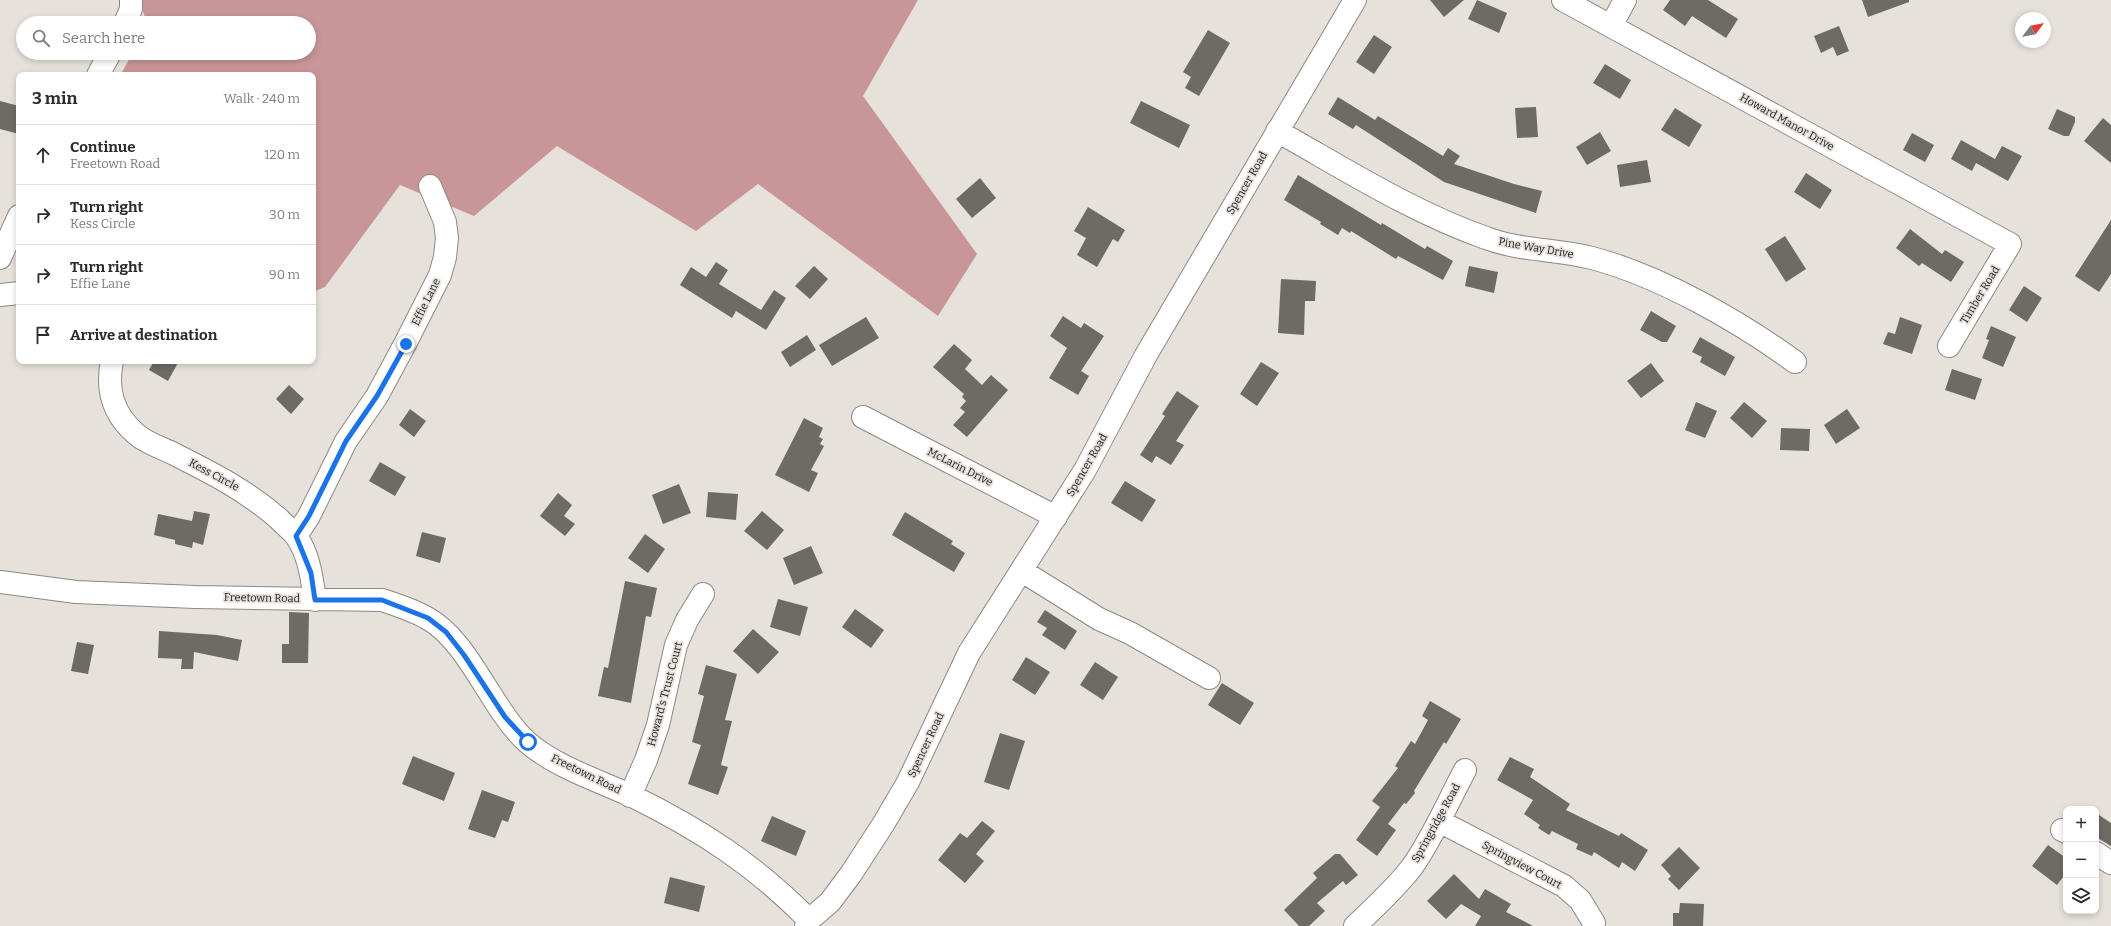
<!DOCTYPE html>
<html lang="en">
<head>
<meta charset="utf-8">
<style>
	:root { --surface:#fff; --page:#f2f2f3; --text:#2b2b33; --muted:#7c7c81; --line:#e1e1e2 }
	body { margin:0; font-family:Bitter,serif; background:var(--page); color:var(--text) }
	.controls { position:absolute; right:12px; bottom:12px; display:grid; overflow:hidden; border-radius:8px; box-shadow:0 2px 6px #0003 }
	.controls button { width:36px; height:36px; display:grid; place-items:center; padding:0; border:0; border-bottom:1px solid var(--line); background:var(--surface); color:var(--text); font:20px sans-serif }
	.compass { position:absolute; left:2015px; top:12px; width:36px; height:36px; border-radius:50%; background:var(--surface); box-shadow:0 2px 6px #0003; rotate:58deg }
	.stop { position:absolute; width:12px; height:12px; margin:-9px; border:3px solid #1a73e8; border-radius:50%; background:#fff }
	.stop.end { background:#1a73e8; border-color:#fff; box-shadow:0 1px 4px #0008 }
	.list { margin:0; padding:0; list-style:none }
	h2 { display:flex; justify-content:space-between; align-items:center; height:52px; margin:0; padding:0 16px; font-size:17px }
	h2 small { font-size:13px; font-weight:400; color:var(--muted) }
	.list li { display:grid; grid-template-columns:26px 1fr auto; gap:12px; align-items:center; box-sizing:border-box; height:60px; padding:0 16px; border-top:1px solid var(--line) }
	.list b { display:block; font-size:15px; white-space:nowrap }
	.list p { margin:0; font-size:13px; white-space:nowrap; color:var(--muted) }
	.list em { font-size:13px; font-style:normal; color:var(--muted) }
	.icon { flex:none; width:22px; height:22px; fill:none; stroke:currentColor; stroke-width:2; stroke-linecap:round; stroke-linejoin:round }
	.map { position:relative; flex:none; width:2111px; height:926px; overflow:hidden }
	.search { position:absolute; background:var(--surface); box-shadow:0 2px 6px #0003; left:16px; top:16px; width:300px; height:44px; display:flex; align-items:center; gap:10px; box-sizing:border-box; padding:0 14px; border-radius:22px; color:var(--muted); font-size:15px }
	.panel { position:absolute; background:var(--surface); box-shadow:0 2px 6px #0003; left:16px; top:72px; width:300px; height:292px; border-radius:8px }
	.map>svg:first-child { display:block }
	.forest { fill:#c89698 }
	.building { fill:#6d6b64 }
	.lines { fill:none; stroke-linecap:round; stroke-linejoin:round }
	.minor-casing { stroke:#8e8883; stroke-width:24 }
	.minor { stroke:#fff; stroke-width:22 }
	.route { stroke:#1a73e8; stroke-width:5 }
	.labels { text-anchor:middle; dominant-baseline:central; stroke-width:3.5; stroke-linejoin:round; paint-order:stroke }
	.street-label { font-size:11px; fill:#1d1b19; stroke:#e7e1db }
</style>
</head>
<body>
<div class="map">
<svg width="2111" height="926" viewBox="0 0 2111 926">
	<rect width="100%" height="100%" fill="#e7e1db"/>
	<path class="forest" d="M 139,0 L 918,0 L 863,96 L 977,254 L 938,316 L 758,184 L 696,231 L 557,146 L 474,216 L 400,185 L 325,287 L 313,292 L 313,75 L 120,75 L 133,53 L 309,53 L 309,23 L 147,23 Z"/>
	<path class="building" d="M 1430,0 L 1464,0 L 1444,17 Z
		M 1477,0 L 1507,13 L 1499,33 L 1468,19 Z
		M 1670,0 L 1708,0 L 1738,19 L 1726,38 L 1692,16 L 1685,26 L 1663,10 Z
		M 1862,0 L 1909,0 L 1909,2 L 1868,17 Z
		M 1839,26 L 1849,51 L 1837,56 L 1833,47 L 1821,53 L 1814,36 Z
		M 1208,30 L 1230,43 L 1199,96 L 1185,88 L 1191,77 L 1183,72 Z
		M 1374,35 L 1392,47 L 1374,74 L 1356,62 Z
		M 1605,64 L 1631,80 L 1620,99 L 1593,83 Z
		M 1338,97 L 1375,120 L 1378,116 L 1443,156 L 1448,148 L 1460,156 L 1454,164 L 1514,184 L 1542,191 L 1536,213 L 1444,182 L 1356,125 L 1353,129 L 1328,114 Z
		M 0,101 L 19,106 L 19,134 L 0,129 Z
		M 1141,101 L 1190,125 L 1179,148 L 1130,123 Z
		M 1536,107 L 1538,137 L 1517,138 L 1515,108 Z
		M 1675,108 L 1702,125 L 1689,147 L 1661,130 Z
		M 2057,109 L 2075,117 L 2075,122 L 2069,136 L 2064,136 L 2048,129 Z
		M 2103,118 L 2111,125 L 2111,163 L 2084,141 Z
		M 1600,132 L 1611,151 L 1587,165 L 1576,147 Z
		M 1912,133 L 1934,145 L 1925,162 L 1903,150 Z
		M 1961,140 L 1995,159 L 2002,146 L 2022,156 L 2008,181 L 1976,163 L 1972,171 L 1951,159 Z
		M 1647,160 L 1651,182 L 1620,187 L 1617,165 Z
		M 1806,173 L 1832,190 L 1820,209 L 1794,192 Z
		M 1298,175 L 1381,225 L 1382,223 L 1425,249 L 1427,246 L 1453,261 L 1443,280 L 1398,256 L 1396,259 L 1351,231 L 1350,233 L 1342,228 L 1338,235 L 1320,224 L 1321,222 L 1284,200 Z
		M 980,178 L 996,198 L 972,218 L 956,199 Z
		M 1088,207 L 1125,230 L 1118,242 L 1113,239 L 1097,267 L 1077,255 L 1086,238 L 1074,231 Z
		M 2111,220 L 2111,274 L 2099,292 L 2075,276 Z
		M 1910,229 L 1942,254 L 1945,250 L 1964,262 L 1951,282 L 1922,263 L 1919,266 L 1896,248 Z
		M 1785,236 L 1806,269 L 1786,282 L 1765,249 Z
		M 716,262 L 728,270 L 719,284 L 761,310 L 774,290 L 786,298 L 766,330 L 736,311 L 732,318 L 680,285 L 691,267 L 706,277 Z
		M 814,266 L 828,279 L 810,299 L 795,286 Z
		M 1469,266 L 1498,272 L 1494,293 L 1465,286 Z
		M 1281,279 L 1316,281 L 1315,301 L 1305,301 L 1304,335 L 1278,333 Z
		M 2024,286 L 2042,298 L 2027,322 L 2009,310 Z
		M 1651,311 L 1676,326 L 1667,342 L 1662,342 L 1640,330 Z
		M 1063,316 L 1081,328 L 1084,323 L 1104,336 L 1081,371 L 1089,376 L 1078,395 L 1049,378 L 1067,348 L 1050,336 Z
		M 866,317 L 879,338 L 832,366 L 819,345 Z
		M 1900,317 L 1922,325 L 1912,354 L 1883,344 L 1888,332 L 1895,334 Z
		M 1991,326 L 2016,337 L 2003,367 L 1982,358 L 1989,340 L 1986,339 Z
		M 807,335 L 816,350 L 790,367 L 781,352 Z
		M 1700,337 L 1735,357 L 1725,376 L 1700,362 L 1702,357 L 1692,352 Z
		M 954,344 L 972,360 L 965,369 L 982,385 L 991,375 L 1008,390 L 967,437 L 953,425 L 965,412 L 960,408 L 966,401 L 962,397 L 964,394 L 933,367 Z
		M 154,361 L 179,361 L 168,381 L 149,370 Z
		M 1261,362 L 1279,373 L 1257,406 L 1240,394 Z
		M 1651,363 L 1664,381 L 1641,398 L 1627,381 Z
		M 1952,369 L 1982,379 L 1975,400 L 1945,390 Z
		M 289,385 L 304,399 L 291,414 L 276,399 Z
		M 1177,391 L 1199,406 L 1176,441 L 1184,445 L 1171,465 L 1156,456 L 1152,463 L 1140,455 L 1165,416 L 1162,414 Z
		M 1696,402 L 1717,411 L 1705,438 L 1685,430 Z
		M 1744,402 L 1767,421 L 1752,438 L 1730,418 Z
		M 410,409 L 426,421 L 414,437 L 399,425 Z
		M 1847,409 L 1860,428 L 1836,444 L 1824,425 Z
		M 804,418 L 823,428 L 819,437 L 823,439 L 820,444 L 824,446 L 811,470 L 818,473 L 809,492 L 775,475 Z
		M 1781,428 L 1810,429 L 1809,451 L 1780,450 Z
		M 380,462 L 406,477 L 395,496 L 369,481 Z
		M 1125,481 L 1156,500 L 1142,522 L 1111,503 Z
		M 679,484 L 691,513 L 663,524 L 652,495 Z
		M 708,492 L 738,494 L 736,520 L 706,517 Z
		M 558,493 L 572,505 L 564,516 L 575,524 L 565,536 L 540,516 Z
		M 194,511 L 210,514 L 203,545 L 193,542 L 192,548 L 175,544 L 175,540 L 154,535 L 158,514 L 192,521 Z
		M 762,511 L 784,530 L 767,550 L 744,531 Z
		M 905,512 L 953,541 L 951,544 L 965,553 L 954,572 L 892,535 Z
		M 422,532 L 446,538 L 440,563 L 416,556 Z
		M 645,534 L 665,549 L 648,573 L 628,558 Z
		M 811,546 L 823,573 L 794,585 L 783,558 Z
		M 625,581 L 657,588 L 651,617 L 646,616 L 631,703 L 598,696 L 604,667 L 608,668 Z
		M 778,599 L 808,607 L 800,636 L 770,627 Z
		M 855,609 L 884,630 L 871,648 L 842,627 Z
		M 1045,610 L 1077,631 L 1065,650 L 1042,635 L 1047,628 L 1037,622 Z
		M 289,612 L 309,613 L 308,663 L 282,663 L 282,644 L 289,644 Z
		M 753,629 L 779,652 L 758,674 L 733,651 Z
		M 159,631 L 217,635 L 242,640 L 238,661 L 194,652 L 193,669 L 181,669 L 182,659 L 158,658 Z
		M 77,642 L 94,645 L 88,674 L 71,671 Z
		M 1026,657 L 1050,672 L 1035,695 L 1012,680 Z
		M 1095,662 L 1118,677 L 1103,700 L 1080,685 Z
		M 706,665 L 737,674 L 725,720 L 732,721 L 721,765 L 728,767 L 718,795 L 688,784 L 701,745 L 692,742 L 704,696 L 698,694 Z
		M 1222,683 L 1254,703 L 1240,725 L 1208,705 Z
		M 1430,701 L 1461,719 L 1446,744 L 1444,742 L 1414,791 L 1415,793 L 1406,804 L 1404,803 L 1388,824 L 1396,830 L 1377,856 L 1356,840 L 1380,807 L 1372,801 L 1398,768 L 1395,766 L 1411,741 L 1415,744 L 1428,720 L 1422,716 Z
		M 1000,733 L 1025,741 L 1009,790 L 984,782 Z
		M 413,756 L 455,773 L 444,801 L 402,784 Z
		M 1510,757 L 1534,769 L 1530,777 L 1570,804 L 1566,810 L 1619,836 L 1621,833 L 1648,850 L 1635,871 L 1622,862 L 1619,868 L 1594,852 L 1592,856 L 1576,849 L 1578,844 L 1552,831 L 1549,835 L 1538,828 L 1540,825 L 1524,814 L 1533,800 L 1497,780 Z
		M 482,790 L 515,802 L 508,822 L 502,820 L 495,838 L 468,829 Z
		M 2096,813 L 2111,823 L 2111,846 L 2096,837 Z
		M 772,816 L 806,831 L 796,856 L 761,841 Z
		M 982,821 L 995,831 L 976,854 L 984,861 L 965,883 L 938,860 L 960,833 L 967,838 Z
		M 2048,845 L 2066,858 L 2066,873 L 2057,885 L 2032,866 Z
		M 1679,847 L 1700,868 L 1679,890 L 1668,879 L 1671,876 L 1661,865 Z
		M 1335,854 L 1340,854 L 1358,875 L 1346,885 L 1343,881 L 1317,903 L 1325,911 L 1309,926 L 1299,926 L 1284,910 L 1317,878 L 1313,873 Z
		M 1454,874 L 1479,899 L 1485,889 L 1511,904 L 1506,912 L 1533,926 L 1475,926 L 1481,916 L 1461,904 L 1446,919 L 1427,901 Z
		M 670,877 L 705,886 L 699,912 L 664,903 Z
		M 1680,903 L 1704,904 L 1703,926 L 1673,926 L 1673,913 L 1679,913 Z"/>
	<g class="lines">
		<g class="minor-casing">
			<path id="minor" d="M 1563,0 L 2010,244 L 1949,346
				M 125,23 L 131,9 L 131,0
				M 1611,26 L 1625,0
				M 98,75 L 110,53
				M 1277,131 C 1345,169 1412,212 1486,238 C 1520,251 1557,249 1592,258 C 1660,276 1739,321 1795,362
				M 0,258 L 19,216
				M 0,295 L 19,293
				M 112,361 C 106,390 113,414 136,434 C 146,443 162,448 174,454 C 212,473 247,491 279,519 C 284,525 292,530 296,536 C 309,554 312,579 315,600
				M 863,417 L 1056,517
				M 296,536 L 309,516 L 346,441 L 377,396 L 405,344 L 440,275 L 445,257 L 447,238 L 445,222 L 430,186
				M 1022,571 L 1099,619 L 1130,633 L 1209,678
				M 0,582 L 76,592 L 195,597 L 382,600 C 397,605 413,610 427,618 C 469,641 491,709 527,742 C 556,767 597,780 632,796 C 701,830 755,865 809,920
				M 630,796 L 646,760 L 658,725 L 676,645 L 687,620 L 703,594
				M 1439,821 L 1564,886 L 1580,900 L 1594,923
				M 2062,830 L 2066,832
				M 2096,853 L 2111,863
				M 806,926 L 809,920 L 830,902 L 851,874 L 884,823 L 908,782 L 969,653 L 1085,470 L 1146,355 L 1355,0
				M 1355,926 C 1375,907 1395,889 1412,867 C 1433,837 1448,802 1465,770"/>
		</g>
		<use href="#minor" class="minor"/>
	</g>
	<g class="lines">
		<path class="route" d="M 406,344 L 377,396 L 346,441 L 309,516 L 296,536 L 311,573 L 315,600 L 382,600 L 428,618 L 446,632 L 464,655 L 505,717 L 528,742"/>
	</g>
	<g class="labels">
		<g class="street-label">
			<text transform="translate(1787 122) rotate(29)">Howard Manor Drive</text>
			<text transform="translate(1247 183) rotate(-60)">Spencer Road</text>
			<text transform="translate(1536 248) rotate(10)">Pine Way Drive</text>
			<text transform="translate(1980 295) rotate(-59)">Timber Road</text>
			<text transform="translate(426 302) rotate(-64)">Effie Lane</text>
			<text transform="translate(1087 465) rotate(-60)">Spencer Road</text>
			<text transform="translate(960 467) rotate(27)">McLarin Drive</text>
			<text transform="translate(214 475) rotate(28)">Kess Circle</text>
			<text transform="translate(262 598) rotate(1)">Freetown Road</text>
			<text transform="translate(665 694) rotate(-75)">Howard's Trust Court</text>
			<text transform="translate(926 745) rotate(-65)">Spencer Road</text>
			<text transform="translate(586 774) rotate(26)">Freetown Road</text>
			<text transform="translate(1436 823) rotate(-61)">Springridge Road</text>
			<text transform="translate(1522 865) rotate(28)">Springview Court</text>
		</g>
	</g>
</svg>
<div class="controls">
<button>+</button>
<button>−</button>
<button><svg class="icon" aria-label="layers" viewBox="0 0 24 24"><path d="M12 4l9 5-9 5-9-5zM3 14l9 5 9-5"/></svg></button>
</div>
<svg class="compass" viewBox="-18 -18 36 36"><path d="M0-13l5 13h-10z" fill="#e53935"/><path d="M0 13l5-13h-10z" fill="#7c7c81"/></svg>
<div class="stop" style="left:528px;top:742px"></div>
<div class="stop end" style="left:406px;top:344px"></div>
<div class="search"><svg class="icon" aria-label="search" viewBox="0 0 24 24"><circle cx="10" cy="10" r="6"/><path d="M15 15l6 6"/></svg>Search here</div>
<section class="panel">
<h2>3 min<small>Walk · 240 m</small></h2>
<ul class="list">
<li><svg class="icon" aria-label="ahead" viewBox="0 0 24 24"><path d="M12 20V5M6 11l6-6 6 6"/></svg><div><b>Continue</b><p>Freetown Road</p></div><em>120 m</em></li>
<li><svg class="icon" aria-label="right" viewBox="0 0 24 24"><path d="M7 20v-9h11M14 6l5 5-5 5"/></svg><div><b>Turn right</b><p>Kess Circle</p></div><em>30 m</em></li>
<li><svg class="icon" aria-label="right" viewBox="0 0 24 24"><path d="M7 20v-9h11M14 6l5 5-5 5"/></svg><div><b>Turn right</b><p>Effie Lane</p></div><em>90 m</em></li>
<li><svg class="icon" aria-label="arrive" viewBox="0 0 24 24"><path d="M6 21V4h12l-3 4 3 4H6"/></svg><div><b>Arrive at destination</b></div></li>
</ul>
</section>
</div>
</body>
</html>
